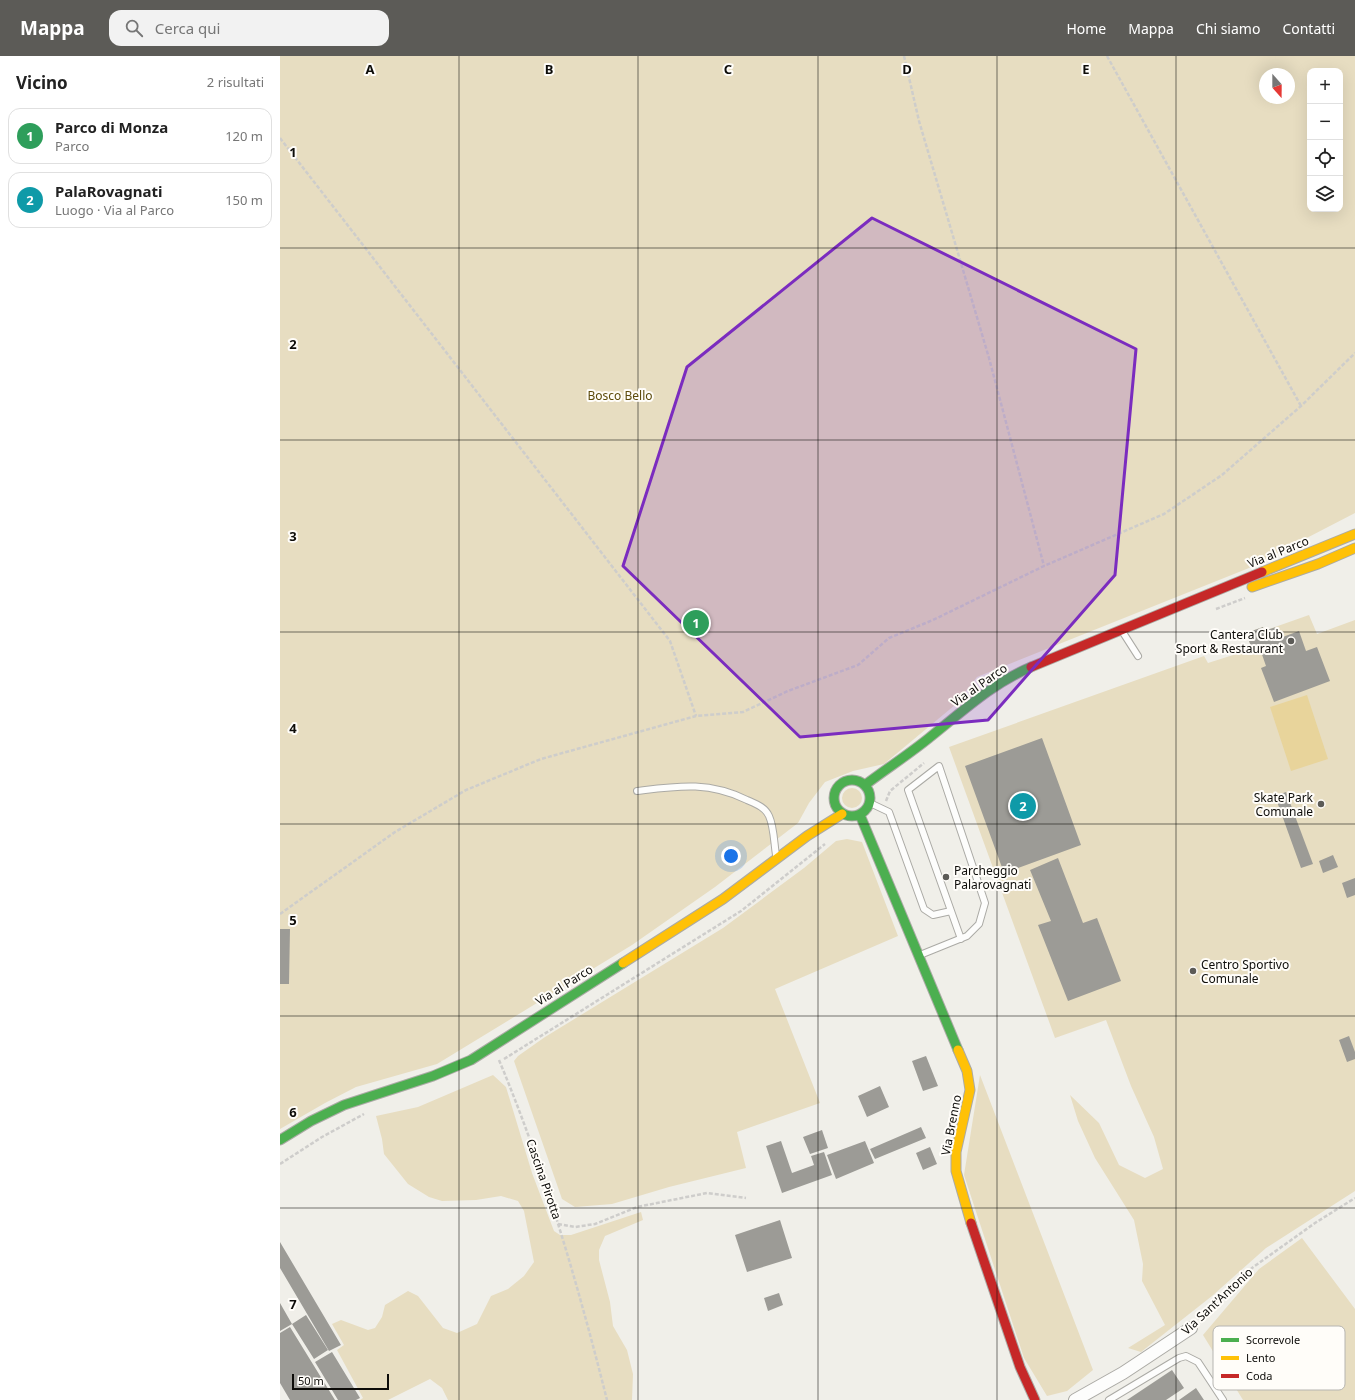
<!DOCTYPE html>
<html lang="it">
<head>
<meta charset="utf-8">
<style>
	:root { --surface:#fff; --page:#f2f2f2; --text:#222; --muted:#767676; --line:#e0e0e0; --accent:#5c5b57 }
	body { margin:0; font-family:"Noto Sans",sans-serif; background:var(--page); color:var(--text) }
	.controls { position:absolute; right:12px; top:12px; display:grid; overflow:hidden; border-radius:8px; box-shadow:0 4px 16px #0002 }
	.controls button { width:36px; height:36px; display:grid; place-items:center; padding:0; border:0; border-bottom:1px solid var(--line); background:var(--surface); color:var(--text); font:20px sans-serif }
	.compass { position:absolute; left:979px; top:12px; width:36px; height:36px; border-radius:50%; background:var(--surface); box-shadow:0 4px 16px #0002; rotate:159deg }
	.scale { position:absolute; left:12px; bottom:10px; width:97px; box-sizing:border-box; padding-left:4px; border:2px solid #0d0c09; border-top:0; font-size:11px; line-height:14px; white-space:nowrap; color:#0d0c09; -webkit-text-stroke:3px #fffdf9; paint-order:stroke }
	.you { position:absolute; left:451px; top:800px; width:14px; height:14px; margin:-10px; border:3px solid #fff; border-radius:50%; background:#1a73e8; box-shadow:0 0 0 6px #1a73e833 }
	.badge { display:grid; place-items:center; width:26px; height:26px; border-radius:50%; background:var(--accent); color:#fff; font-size:13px; font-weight:700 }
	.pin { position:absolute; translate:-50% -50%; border:2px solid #fff; box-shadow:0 1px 4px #0006 }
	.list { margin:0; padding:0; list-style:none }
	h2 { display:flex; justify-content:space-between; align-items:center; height:52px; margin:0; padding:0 16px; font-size:17px }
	h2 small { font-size:13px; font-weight:400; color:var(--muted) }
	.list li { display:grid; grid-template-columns:26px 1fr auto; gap:12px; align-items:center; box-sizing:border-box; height:56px; margin:0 8px 8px; padding:0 8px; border:1px solid var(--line); border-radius:12px }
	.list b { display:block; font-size:15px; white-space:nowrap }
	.list p { margin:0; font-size:13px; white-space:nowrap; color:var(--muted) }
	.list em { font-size:13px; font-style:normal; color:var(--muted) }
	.icon { flex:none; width:22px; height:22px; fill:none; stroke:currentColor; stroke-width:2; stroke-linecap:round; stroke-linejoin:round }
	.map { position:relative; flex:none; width:1075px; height:1344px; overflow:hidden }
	header { display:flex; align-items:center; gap:24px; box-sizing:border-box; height:56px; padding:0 20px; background:var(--accent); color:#fff }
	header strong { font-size:19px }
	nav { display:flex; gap:22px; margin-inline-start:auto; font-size:14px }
	.search { width:280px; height:36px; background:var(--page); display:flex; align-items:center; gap:10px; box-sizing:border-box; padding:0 14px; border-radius:12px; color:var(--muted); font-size:15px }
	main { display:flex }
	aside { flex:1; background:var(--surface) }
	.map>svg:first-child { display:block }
	.green { fill:#e7ddc1; fill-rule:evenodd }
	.water { fill:#e8d49b }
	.building { fill:#9c9b96 }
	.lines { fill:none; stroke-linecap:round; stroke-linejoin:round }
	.lane-casing { stroke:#abaaa5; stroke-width:8 }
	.street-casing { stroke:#abaaa5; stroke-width:14 }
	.fast-casing { stroke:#abaaa5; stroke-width:11 }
	.slow-casing { stroke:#abaaa5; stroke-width:11 }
	.jam-casing { stroke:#abaaa5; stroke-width:11 }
	.path { stroke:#cecdcb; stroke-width:2.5; stroke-dasharray:4 2; stroke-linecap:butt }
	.lane { stroke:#fdfdfc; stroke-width:6 }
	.street { stroke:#fdfdfc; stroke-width:12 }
	.fast { stroke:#4caf50; stroke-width:9 }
	.slow { stroke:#ffc107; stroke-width:9 }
	.jam { stroke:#c62828; stroke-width:9 }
	.marked { fill:#7b2cbf; fill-opacity:0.2; stroke:#7b2cbf; stroke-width:3; stroke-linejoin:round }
	.grid { fill:none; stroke:#0d0c09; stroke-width:1; stroke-opacity:0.55 }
	.poi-dot { fill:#5c5b57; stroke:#fffdf9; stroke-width:1.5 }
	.labels { text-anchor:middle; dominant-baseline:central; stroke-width:4; stroke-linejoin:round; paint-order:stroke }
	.park-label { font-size:12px; fill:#5c4a0a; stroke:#fffdf9 }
	.street-label { font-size:12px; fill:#0d0c09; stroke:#fffdf9 }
	.poi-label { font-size:12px; fill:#0d0c09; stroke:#fffdf9; text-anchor:end }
	.key { fill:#fffdf9; stroke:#b6b5b1; stroke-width:1 }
	.key-label { font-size:11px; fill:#0d0c09 }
	.grid-label { font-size:13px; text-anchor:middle; font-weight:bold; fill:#0d0c09; stroke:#fffdf9; stroke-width:4; stroke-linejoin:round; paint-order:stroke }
</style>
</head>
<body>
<header>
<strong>Mappa</strong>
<div class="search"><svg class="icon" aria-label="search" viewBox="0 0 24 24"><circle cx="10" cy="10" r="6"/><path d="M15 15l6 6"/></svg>Cerca qui</div>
<nav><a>Home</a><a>Mappa</a><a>Chi siamo</a><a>Contatti</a></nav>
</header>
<main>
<aside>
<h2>Vicino<small>2 risultati</small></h2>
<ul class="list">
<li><span class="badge" style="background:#2e9e5b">1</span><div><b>Parco di Monza</b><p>Parco</p></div><em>120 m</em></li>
<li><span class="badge" style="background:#0f9aa8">2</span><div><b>PalaRovagnati</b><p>Luogo · Via al Parco</p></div><em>150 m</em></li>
</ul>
</aside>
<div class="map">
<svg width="1075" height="1344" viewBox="0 0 1075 1344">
	<rect width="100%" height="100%" fill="#f0efe9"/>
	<path class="green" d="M 0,0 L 1075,0 L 1075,457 L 969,512 L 697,621 L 675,649 L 604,708 L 573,715 L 545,726 L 529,747 L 518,767 L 435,831 L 352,889 L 157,1008 L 76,1031 L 45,1047 L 0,1073 ZM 1030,15 L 1060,15 L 1060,153 L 1030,153 ZM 985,18 L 1009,18 L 1009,42 L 985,42 Z
		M 1029,559 L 1037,578 L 1075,564 L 1075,1135 L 986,1192 L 932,1240 L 861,1296 L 848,1292 L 885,1269 L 862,1225 L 863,1208 L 854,1164 L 815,1102 L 798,1065 L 790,1039 L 819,1067 L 839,1109 L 865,1122 L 883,1113 L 874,1081 L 851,1030 L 826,964 L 775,982 L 669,691 L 924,600 L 928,607 L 972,593 L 966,577 L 983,571 L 984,575 Z
		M562 742a10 10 0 1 1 20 0a10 10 0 1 1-20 0Z
		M 567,783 L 582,786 L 618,880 L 495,933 L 540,1047 L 457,1076 L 466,1112 L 389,1131 L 332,1148 L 295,1151 L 282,1143 L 234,1005 L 238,1000 L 265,981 L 443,872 L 524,812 L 556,785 Z
		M 213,1019 L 226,1031 L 252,1117 L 274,1175 L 280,1179 L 291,1179 L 361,1156 L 363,1164 L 325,1180 L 319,1194 L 319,1204 L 330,1246 L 333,1270 L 347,1294 L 353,1318 L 352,1344 L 168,1344 L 162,1332 L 150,1323 L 108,1344 L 80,1344 L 83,1342 L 57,1294 L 64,1289 L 52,1268 L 61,1264 L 88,1274 L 95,1272 L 102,1261 L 105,1249 L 128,1235 L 138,1240 L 163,1272 L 177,1277 L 197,1268 L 211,1240 L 228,1233 L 244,1220 L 254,1206 L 244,1155 L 238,1145 L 221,1140 L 196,1144 L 162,1145 L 149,1141 L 128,1128 L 104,1098 L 102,1083 L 96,1060 L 138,1051 Z
		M 700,1019 L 813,1314 L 787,1335 L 767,1340 L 744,1302 L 684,1119 Z
		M 1022,1182 L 1075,1253 L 1075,1344 L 963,1344 L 923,1279 L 979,1213 Z"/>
	<path class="water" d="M 1027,639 L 1048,703 L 1011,715 L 990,651 Z"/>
	<path class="building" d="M 983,571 L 984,575 L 996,571 L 1000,582 L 1019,575 L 1026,595 L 1037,591 L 1050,625 L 994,646 L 981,612 L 986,610 L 979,590 L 972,593 L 966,577 Z
		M 762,682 L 801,789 L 724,817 L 685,710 Z
		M 1006,736 L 1033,808 L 1021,812 L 995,740 Z
		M 1053,799 L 1058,811 L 1043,817 L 1039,805 Z
		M 778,802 L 803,867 L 817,862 L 841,925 L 788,945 L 758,869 L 771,865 L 750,814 Z
		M 1075,822 L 1075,839 L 1067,842 L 1062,827 Z
		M 0,873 L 10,873 L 9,928 L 0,928 Z
		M 1069,980 L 1075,996 L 1075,1003 L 1067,1006 L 1059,984 Z
		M 646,1000 L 658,1030 L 643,1035 L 632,1005 Z
		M 600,1030 L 609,1051 L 587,1061 L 578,1040 Z
		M 641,1071 L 646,1082 L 595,1103 L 590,1093 Z
		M 542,1074 L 548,1092 L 530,1098 L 523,1081 Z
		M 501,1085 L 512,1117 L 534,1109 L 531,1100 L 544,1096 L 552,1119 L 502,1137 L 486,1090 Z
		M 585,1085 L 594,1107 L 556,1123 L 547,1099 Z
		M 650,1091 L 657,1108 L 643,1114 L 636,1097 Z
		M 500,1164 L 512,1202 L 467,1216 L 455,1179 Z
		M 0,1186 L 61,1289 L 49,1295 L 0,1212 Z
		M 499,1237 L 503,1249 L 488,1255 L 484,1242 Z
		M 0,1247 L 12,1268 L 0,1275 Z
		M 26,1259 L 48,1294 L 34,1303 L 12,1268 Z
		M 10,1271 L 55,1344 L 10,1344 L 0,1327 L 0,1277 Z
		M 52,1296 L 80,1342 L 76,1344 L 58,1344 L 35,1306 Z
		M 892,1314 L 904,1332 L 886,1344 L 847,1344 Z
		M 916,1332 L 924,1344 L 899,1344 Z"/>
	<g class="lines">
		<g class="lane-casing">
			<path id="lane" d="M 842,575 L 858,600
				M 357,735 C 398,730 428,725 467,744 C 476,748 485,751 489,760 C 494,771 494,787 496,799
				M 590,747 L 609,756 L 644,853 L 653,859 L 671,855
				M 640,899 L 687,880 L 699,868 L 705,847 L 659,710 L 628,734 L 681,883
				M 829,1344 L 899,1302 L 906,1300 L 918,1306 L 943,1344"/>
		</g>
		<g class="street-casing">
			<path id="street" d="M 795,1344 L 843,1317 L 911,1272"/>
		</g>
		<g class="fast-casing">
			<path id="fast" d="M554 742a18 18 0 1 1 36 0a18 18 0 1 1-36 0Z
				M 585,729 C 606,713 628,699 649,682 C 682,656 711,628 751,611
				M 580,759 L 678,994
				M 0,1084 L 31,1065 L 64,1049 L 153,1020 L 191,1004 L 343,907"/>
		</g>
		<g class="slow-casing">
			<path id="slow" d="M 982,516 L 1075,478
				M 972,531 L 1038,508 L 1075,492
				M 343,907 L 443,843 L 527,780 L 562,758
				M 678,994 L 687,1015 L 690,1034 L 676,1096 L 676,1115 L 691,1167"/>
		</g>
		<g class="jam-casing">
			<path id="jam" d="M 751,611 L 982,516
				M 691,1167 L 740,1311 L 755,1344"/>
		</g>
		<path class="path" d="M 624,0 L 639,65 L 709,302 L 764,510
			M 827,0 L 1021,350
			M 0,82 L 390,585 L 416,660
			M 936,553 L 965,542
			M 606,745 L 610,735 L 644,707
			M 0,858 L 115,776 L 186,734 L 261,703 L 416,660 L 463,656 L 508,635 L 578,609 L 609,582 L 653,564 L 764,510 L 884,458 L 942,419 L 1021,350 L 1075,297
			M 224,1003 L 461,855 L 545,788
			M 219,1004 C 265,1114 298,1229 327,1344
			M 0,1108 L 42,1081 L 84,1058
			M 278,1168 L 295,1171 L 315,1168 L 357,1151 L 427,1137 L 466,1142
			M 919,1264 L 972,1212 L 1035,1167 L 1075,1142"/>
		<use href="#lane" class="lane"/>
		<use href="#street" class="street"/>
		<use href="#fast" class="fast"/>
		<use href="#slow" class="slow"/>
		<use href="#jam" class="jam"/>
	</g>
	<path class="marked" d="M 592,162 L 856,293 L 835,519 L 708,664 L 520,681 L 343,510 L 407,311 Z"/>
	<path class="grid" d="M 179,0 L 179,1344M 358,0 L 358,1344M 538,0 L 538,1344M 717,0 L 717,1344M 896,0 L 896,1344M 0,192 L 1075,192M 0,384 L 1075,384M 0,576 L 1075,576M 0,768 L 1075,768M 0,960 L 1075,960M 0,1152 L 1075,1152"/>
	<g class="poi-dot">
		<circle cx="1011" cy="585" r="4"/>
		<circle cx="1041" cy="748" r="4"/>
		<circle cx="666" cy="821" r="4"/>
		<circle cx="913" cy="915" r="4"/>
	</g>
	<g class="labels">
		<g class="park-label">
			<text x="340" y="339">Bosco Bello</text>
		</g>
		<g class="street-label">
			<text transform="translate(998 496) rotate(-22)">Via al Parco</text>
			<text transform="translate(699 629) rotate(-35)">Via al Parco</text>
			<text transform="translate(284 929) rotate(-32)">Via al Parco</text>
			<text transform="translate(671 1069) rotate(-79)">Via Brenno</text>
			<text transform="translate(264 1123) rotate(71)">Cascina Pirotta</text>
			<text transform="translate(937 1245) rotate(-43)">Via Sant'Antonio</text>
		</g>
		<g class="poi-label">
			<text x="1003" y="578">Cantera Club<tspan x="1003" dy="14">Sport &amp; Restaurant</tspan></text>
			<text x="1033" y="741">Skate Park<tspan x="1033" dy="14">Comunale</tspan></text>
			<text x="674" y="814" text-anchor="start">Parcheggio<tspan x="674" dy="14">Palarovagnati</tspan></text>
			<text x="921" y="908" text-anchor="start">Centro Sportivo<tspan x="921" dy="14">Comunale</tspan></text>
		</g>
	</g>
	<rect x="933" y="1270" width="132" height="64" rx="6" class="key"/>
	<rect x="941" y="1282" width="18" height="4" fill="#4caf50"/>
	<rect x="941" y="1300" width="18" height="4" fill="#ffc107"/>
	<rect x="941" y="1318" width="18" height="4" fill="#c62828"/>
	<g class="key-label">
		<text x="966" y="1288">Scorrevole</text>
		<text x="966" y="1306">Lento</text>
		<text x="966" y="1324">Coda</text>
	</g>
	<g class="grid-label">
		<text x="90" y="18">A</text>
		<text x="269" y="18">B</text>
		<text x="448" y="18">C</text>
		<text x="627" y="18">D</text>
		<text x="806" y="18">E</text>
		<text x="13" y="101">1</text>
		<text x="13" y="293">2</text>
		<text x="13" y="485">3</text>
		<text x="13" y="677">4</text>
		<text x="13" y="869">5</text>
		<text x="13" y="1061">6</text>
		<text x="13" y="1253">7</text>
	</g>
</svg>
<div class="controls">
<button>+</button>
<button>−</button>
<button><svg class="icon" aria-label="locate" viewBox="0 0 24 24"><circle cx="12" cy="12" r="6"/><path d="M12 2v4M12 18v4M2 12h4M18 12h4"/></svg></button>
<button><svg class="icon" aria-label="layers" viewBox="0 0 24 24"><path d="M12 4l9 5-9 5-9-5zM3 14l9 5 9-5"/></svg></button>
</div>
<svg class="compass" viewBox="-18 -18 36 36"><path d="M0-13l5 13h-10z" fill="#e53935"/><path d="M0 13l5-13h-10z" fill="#767676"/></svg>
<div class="scale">50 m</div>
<div class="you"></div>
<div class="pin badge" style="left:416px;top:567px;background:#2e9e5b">1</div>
<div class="pin badge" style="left:743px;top:750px;background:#0f9aa8">2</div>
</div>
</main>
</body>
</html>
